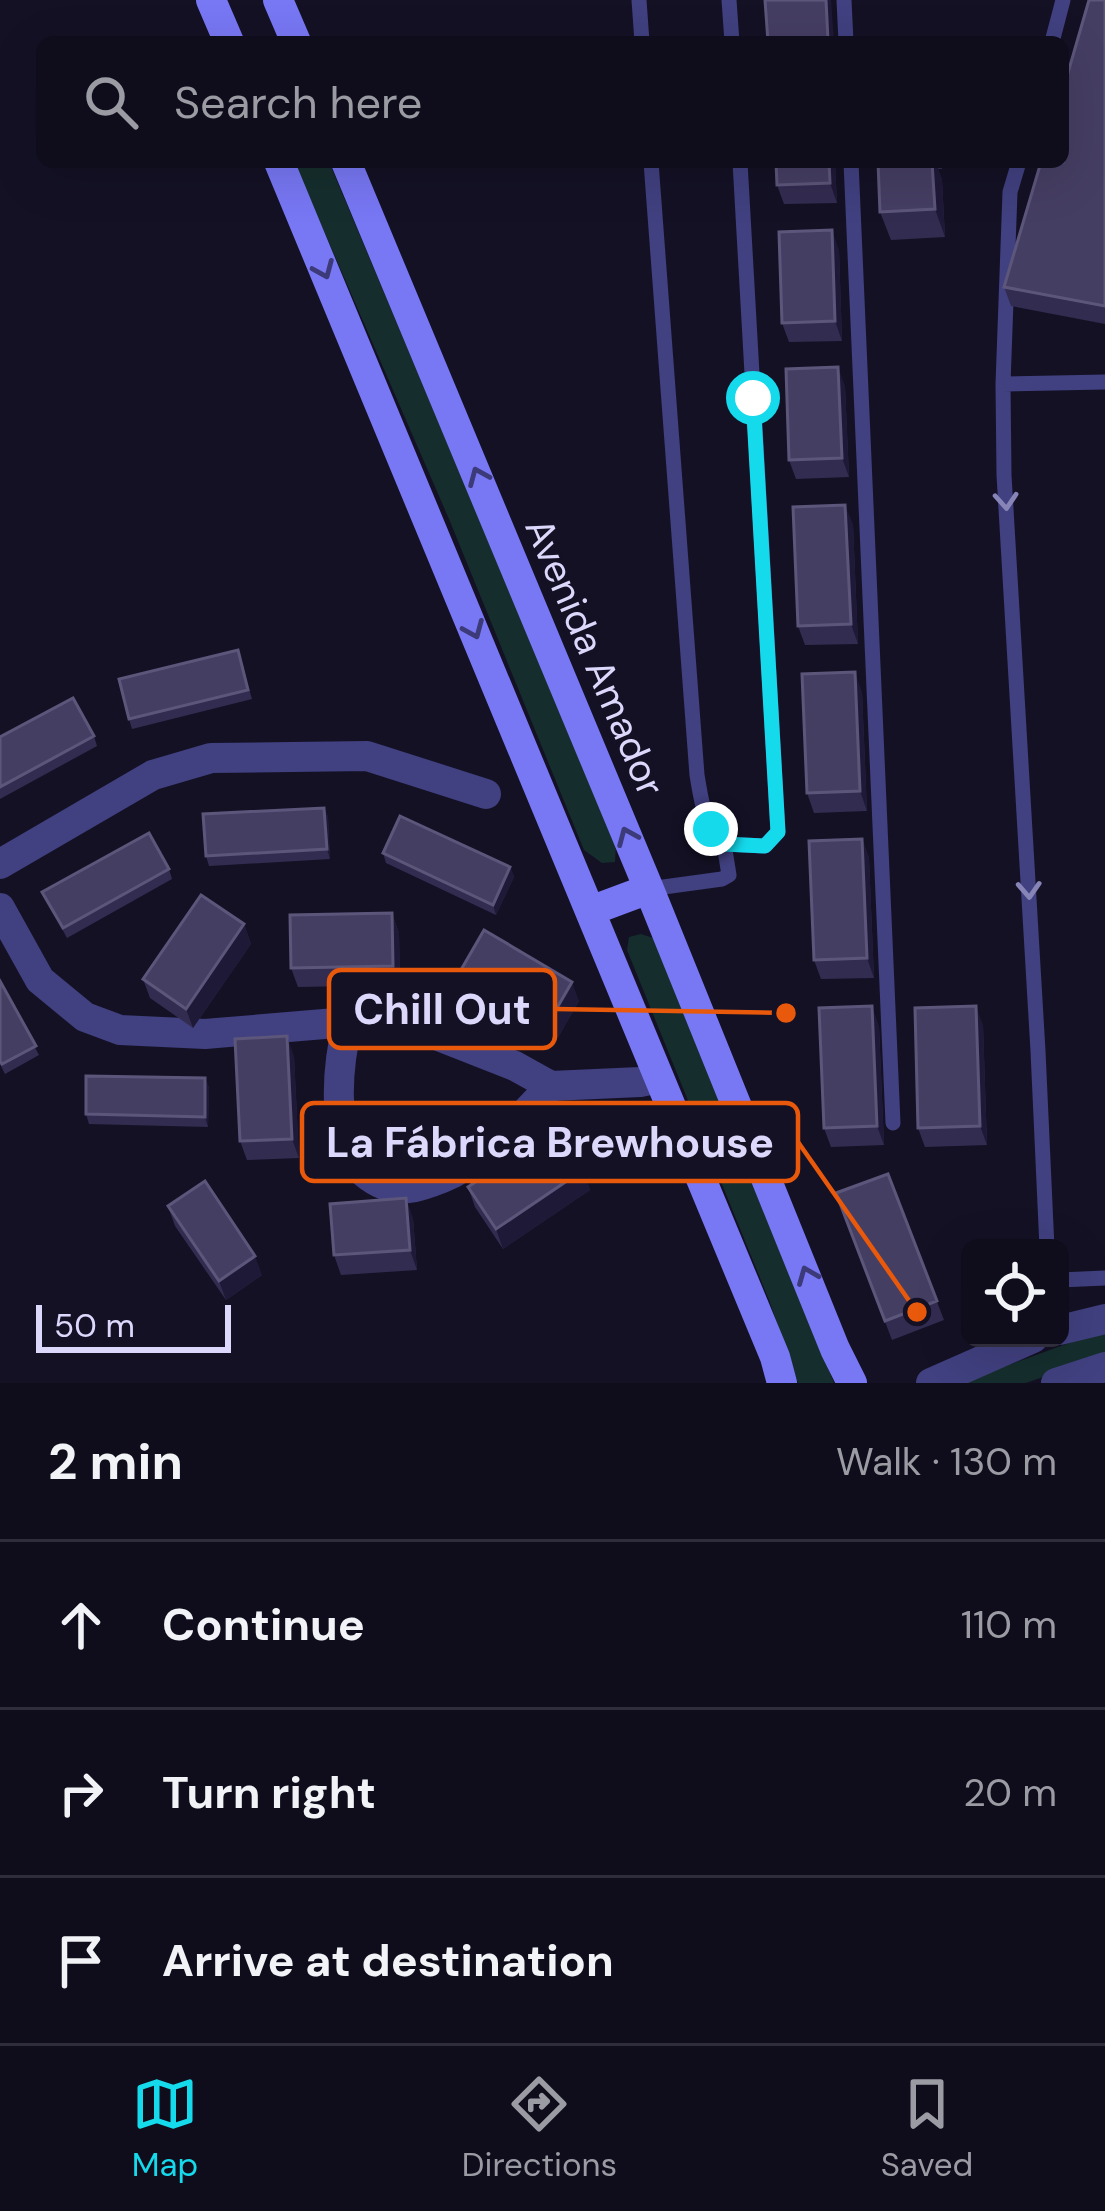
<!DOCTYPE html>
<html lang="en">
<head>
<meta charset="utf-8">
<style>
	:root { --surface:#0f0d1c; --page:#1d1b29; --text:#f1f3f6; --muted:#9b9ca3; --line:#2f2d3b; --accent:#14daec }
	body { margin:0; font-family:"DM Sans",sans-serif; background:var(--page); color:var(--text) }
	.controls { position:absolute; right:36px; bottom:36px; display:grid; overflow:hidden; border-radius:18px; box-shadow:0 12px 48px #0002 }
	.controls button { width:108px; height:108px; display:grid; place-items:center; padding:0; border:0; border-bottom:3px solid var(--line); background:var(--surface); color:var(--text); font:60px sans-serif }
	.scale { position:absolute; left:36px; bottom:30px; width:195px; box-sizing:border-box; padding-left:12px; border:6px solid #dcd8fc; border-top:0; font-size:33px; line-height:42px; white-space:nowrap; color:#dcd8fc; -webkit-text-stroke:9px #141125; paint-order:stroke }
	.stop { position:absolute; width:36px; height:36px; margin:-27px; border:9px solid #14daec; border-radius:50%; background:#fff }
	.stop.end { background:#14daec; border-color:#fff; box-shadow:0 3px 12px #0008 }
	.list { margin:0; padding:0; list-style:none }
	h2 { display:flex; justify-content:space-between; align-items:center; height:156px; margin:0; padding:0 48px; font-size:51px }
	h2 small { font-size:39px; font-weight:400; color:var(--muted) }
	.list li { display:grid; grid-template-columns:78px 1fr auto; gap:36px; align-items:center; box-sizing:border-box; height:168px; padding:0 48px; border-top:3px solid var(--line) }
	.list b { display:block; font-size:45px; white-space:nowrap }
	.list em { font-size:39px; font-style:normal; color:var(--muted) }
	.icon { flex:none; width:66px; height:66px; fill:none; stroke:currentColor; stroke-width:2; stroke-linecap:round; stroke-linejoin:round }
	.map { position:relative; flex:none; width:1105px; height:1383px; overflow:hidden }
	.search { position:absolute; background:var(--surface); box-shadow:0 12px 48px #0002; left:36px; right:36px; top:36px; height:132px; display:flex; align-items:center; gap:30px; box-sizing:border-box; padding:0 42px; border-radius:18px; color:var(--muted); font-size:45px }
	.sheet { height:660px; background:var(--surface) }
	nav { display:flex; justify-content:space-around; align-items:center; box-sizing:border-box; height:168px; border-top:3px solid var(--line); background:var(--surface); font-size:33px; color:var(--muted) }
	nav a { display:grid; justify-items:center; gap:6px }
	nav .on { color:var(--accent) }
	.map>svg:first-child { display:block }
	.green { fill:#152e2d }
	.lines { fill:none; stroke-linecap:round; stroke-linejoin:round }
	.lane { stroke:#414080; stroke-width:15 }
	.street { stroke:#414080; stroke-width:30 }
	.secondary { stroke:#7877f4; stroke-width:30 }
	.wall { fill:#332c51 }
	.shaded-wall { fill:#1f1938 }
	.building { fill:#453e63; stroke:#5d567b; stroke-width:3 }
	.oneway { stroke:#3c3a78 }
	.oneway2 { stroke:#8784b8 }
	.route { stroke:#14daec; stroke-width:15 }
	.labels { text-anchor:middle; dominant-baseline:central; stroke-width:9; stroke-linejoin:round; paint-order:stroke }
	.street-label { font-size:39px; fill:#dcd8fc; stroke:#141125 }
	.leader { fill:none; stroke:#e8590c; stroke-width:4.5 }
	.callout-dot { fill:#e8590c; stroke:#141125; stroke-width:4.5 }
	.callout { fill:#141125; stroke:#e8590c; stroke-width:4.5 }
	.callout-label { font-size:42px; text-anchor:middle; font-weight:bold; fill:#dcd8fc }
</style>
</head>
<body>
<div class="map">
<svg width="1105" height="1383" viewBox="0 0 1105 1383">
	<rect width="100%" height="100%" fill="#141125"/>
	<path class="green" d="M 294,162 L 329,162 L 616,844 L 615,862 L 602,863 L 584,850 L 449,519 Z
		M 641,934 L 656,939 L 834,1383 L 798,1383 L 769,1300 L 627,950 L 629,937 Z
		M 1105,1330 L 1105,1355 L 1026,1383 L 967,1383 L 975,1377 Z"/>
	<g class="lines">
		<path class="lane" d="M 639,0 L 642,42
			M 729,0 L 732,42
			M 844,0 L 846,42
			M 1052,42 L 1063,0
			M 651,162 L 697,775 C 702,804 703,821 724,844
			M 851,162 L 893,1123
			M 1019,162 L 1010,192 L 1003,384 L 1004,475 L 1038,1051 L 1047,1248
			M 1003,384 L 1105,382
			M 649,889 L 722,879 L 729,875 L 724,844 L 765,846 L 778,832 L 740,162
			M 1060,1280 L 1105,1278"/>
		<path class="street" d="M 0,864 L 153,775 L 211,758 L 367,756 L 486,794
			M 0,908 L 40,980 L 85,1017 L 120,1030 L 205,1034 L 348,1022 L 426,1031 L 515,1066 L 551,1086 L 640,1082 L 659,1078
			M 348,1022 C 339,1058 336,1097 342,1134 C 347,1164 377,1191 409,1188 C 422,1186 441,1179 453,1173 C 493,1151 520,1118 551,1086
			M 1060,1330 L 1105,1319
			M 931,1383 L 1033,1338
			M 1056,1383 L 1105,1367"/>
		<path class="secondary" d="M 211,0 L 229,42
			M 278,0 L 296,42
			M 279,162 L 775,1357 L 782,1383
			M 346,162 L 649,889 L 835,1349 L 852,1383
			M 590,911 L 649,889"/>
	</g>
	<path class="wall" d="M 1105,0 L 1105,324 L 1011,306 L 1004,287 Z
		M 776,162 L 835,162 L 837,203 L 784,204 L 777,185 Z
		M 878,162 L 941,162 L 942,169 L 938,169 L 942,180 L 945,237 L 891,240 L 880,212 Z
		M 839,250 L 842,341 L 789,342 L 782,323 Z
		M 845,386 L 849,477 L 796,479 L 789,460 Z
		M 853,524 L 858,644 L 805,645 L 798,626 Z
		M 238,650 L 252,699 L 132,729 L 129,719 Z
		M 862,692 L 867,811 L 814,813 L 807,793 Z
		M 94,736 L 97,746 L 0,799 L 0,737 Z
		M 324,808 L 328,817 L 330,859 L 209,866 L 206,856 Z
		M 862,839 L 869,858 L 874,978 L 821,979 L 814,960 Z
		M 383,853 L 510,867 L 514,877 L 496,915 L 386,863 Z
		M 169,869 L 172,879 L 67,938 L 42,892 Z
		M 392,913 L 399,933 L 400,985 L 298,987 L 291,968 Z
		M 244,924 L 251,944 L 193,1028 L 150,998 L 143,979 Z
		M 458,975 L 579,1001 L 553,1046 L 465,994 Z
		M 0,981 L 39,1055 L 5,1074 L 0,1064 Z
		M 983,1025 L 987,1145 L 925,1147 L 918,1128 Z
		M 879,1026 L 884,1145 L 831,1147 L 824,1128 Z
		M 294,1056 L 299,1158 L 247,1160 L 240,1141 Z
		M 205,1078 L 209,1088 L 208,1127 L 89,1124 L 86,1114 Z
		M 583,1170 L 590,1190 L 503,1249 L 475,1207 L 468,1187 Z
		M 888,1174 L 944,1320 L 892,1340 L 836,1193 Z
		M 168,1206 L 262,1275 L 226,1300 L 175,1226 Z
		M 413,1218 L 417,1270 L 341,1275 L 334,1255 Z"/>
	<path class="shaded-wall" d="M 826,0 L 831,0 L 834,42 L 828,42 Z
		M 829,162 L 835,162 L 837,203 L 830,183 Z
		M 932,162 L 936,162 L 942,180 L 945,237 L 935,209 Z
		M 832,230 L 839,250 L 842,341 L 835,321 Z
		M 838,367 L 845,386 L 849,477 L 842,458 Z
		M 845,505 L 853,524 L 858,644 L 851,624 Z
		M 855,672 L 862,692 L 867,811 L 860,791 Z
		M 324,808 L 328,817 L 330,859 L 327,849 Z
		M 862,839 L 869,858 L 874,978 L 867,958 Z
		M 510,867 L 514,877 L 496,915 L 493,905 Z
		M 392,913 L 399,933 L 400,985 L 393,966 Z
		M 244,924 L 251,944 L 193,1028 L 186,1009 Z
		M 572,982 L 579,1001 L 553,1046 L 546,1027 Z
		M 872,1006 L 879,1026 L 884,1145 L 877,1126 Z
		M 976,1006 L 983,1025 L 987,1145 L 980,1126 Z
		M 287,1036 L 294,1056 L 299,1158 L 292,1139 Z
		M 205,1078 L 209,1088 L 208,1127 L 205,1117 Z
		M 583,1170 L 590,1190 L 503,1249 L 496,1229 Z
		M 406,1198 L 413,1218 L 417,1270 L 410,1250 Z
		M 255,1256 L 262,1275 L 226,1300 L 219,1281 Z"/>
	<path class="building" d="M 765,0 L 826,0 L 828,40 L 768,42 Z
		M 1089,0 L 1105,0 L 1105,306 L 1004,287 L 1041,162 L 1063,162 L 1063,90 Z
		M 776,162 L 829,162 L 830,183 L 777,185 Z
		M 878,162 L 932,162 L 935,209 L 880,212 Z
		M 832,230 L 835,321 L 782,323 L 779,232 Z
		M 838,367 L 842,458 L 789,460 L 786,369 Z
		M 845,505 L 851,624 L 798,626 L 793,507 Z
		M 238,650 L 248,690 L 129,719 L 119,679 Z
		M 855,672 L 860,791 L 807,793 L 802,674 Z
		M 73,698 L 94,736 L 0,787 L 0,737 Z
		M 324,808 L 327,849 L 206,856 L 203,814 Z
		M 400,816 L 510,867 L 493,905 L 383,853 Z
		M 149,833 L 169,869 L 63,928 L 42,892 Z
		M 862,839 L 867,958 L 814,960 L 809,841 Z
		M 201,895 L 244,924 L 186,1009 L 143,979 Z
		M 392,913 L 393,966 L 291,968 L 290,915 Z
		M 484,930 L 572,982 L 546,1027 L 458,975 Z
		M 0,981 L 36,1046 L 2,1064 L 0,1061 Z
		M 872,1006 L 877,1126 L 824,1128 L 819,1008 Z
		M 976,1006 L 980,1126 L 918,1128 L 915,1008 Z
		M 287,1036 L 292,1139 L 240,1141 L 235,1039 Z
		M 86,1076 L 205,1078 L 205,1117 L 86,1114 Z
		M 554,1129 L 583,1170 L 496,1229 L 468,1187 Z
		M 888,1174 L 937,1301 L 885,1321 L 836,1193 Z
		M 205,1181 L 255,1256 L 219,1281 L 168,1206 Z
		M 406,1198 L 410,1250 L 334,1255 L 330,1204 Z"/>
	<defs><path id="oneway-chevron" d="M-2-3.5L2.5 0L-2 3.5" fill="none" stroke-width="1.6" stroke-linecap="round" stroke-linejoin="round" transform="scale(3)"/></defs>
	<g class="oneway">
		<use href="#oneway-chevron" transform="translate(324 270) rotate(67)"/>
		<use href="#oneway-chevron" transform="translate(478 476) rotate(-113)"/>
		<use href="#oneway-chevron" transform="translate(474 630) rotate(67)"/>
		<use href="#oneway-chevron" transform="translate(627 836) rotate(-113)"/>
		<use href="#oneway-chevron" transform="translate(807 1275) rotate(-112)"/>
	</g>
	<g class="oneway2">
		<use href="#oneway-chevron" transform="translate(1006 501) rotate(86)"/>
		<use href="#oneway-chevron" transform="translate(1029 890) rotate(87)"/>
	</g>
	<g class="lines">
		<path class="route" d="M 711,829 L 724,844 L 765,846 L 778,832 L 753,398"/>
	</g>
	<g class="labels">
		<g class="street-label">
			<text transform="translate(595 657) rotate(67)">Avenida Amador</text>
		</g>
	</g>
	<path class="leader" d="M786 1013L555 1009M917 1312L798 1142"/>
	<g class="callout-dot">
		<circle cx="786" cy="1013" r="12"/>
		<circle cx="917" cy="1312" r="12"/>
	</g>
	<g class="callout">
		<rect x="329" y="970" width="226" height="78" rx="12"/>
		<rect x="302" y="1103" width="496" height="78" rx="12"/>
	</g>
	<g class="callout-label">
		<text x="442" y="1024">Chill Out</text>
		<text x="550" y="1157">La Fábrica Brewhouse</text>
	</g>
</svg>
<div class="controls">
<button><svg class="icon" aria-label="locate" viewBox="0 0 24 24"><circle cx="12" cy="12" r="6"/><path d="M12 2v4M12 18v4M2 12h4M18 12h4"/></svg></button>
</div>
<div class="scale">50 m</div>
<div class="stop" style="left:753px;top:398px"></div>
<div class="stop end" style="left:711px;top:829px"></div>
<div class="search"><svg class="icon" aria-label="search" viewBox="0 0 24 24"><circle cx="10" cy="10" r="6"/><path d="M15 15l6 6"/></svg>Search here</div>
</div>
<section class="sheet">
<h2>2 min<small>Walk · 130 m</small></h2>
<ul class="list">
<li><svg class="icon" aria-label="ahead" viewBox="0 0 24 24"><path d="M12 20V5M6 11l6-6 6 6"/></svg><div><b>Continue</b></div><em>110 m</em></li>
<li><svg class="icon" aria-label="right" viewBox="0 0 24 24"><path d="M7 20v-9h11M14 6l5 5-5 5"/></svg><div><b>Turn right</b></div><em>20 m</em></li>
<li><svg class="icon" aria-label="arrive" viewBox="0 0 24 24"><path d="M6 21V4h12l-3 4 3 4H6"/></svg><div><b>Arrive at destination</b></div></li>
</ul>
</section>
<nav>
<a class="on"><svg class="icon" aria-label="map" viewBox="0 0 24 24"><path d="M3 6l6-2 6 2 6-2v14l-6 2-6-2-6 2zM9 4v14M15 6v14"/></svg>Map</a>
<a><svg class="icon" aria-label="directions" viewBox="0 0 24 24"><path d="M12 3l9 9-9 9-9-9zM9 14v-3h6M13 9l2 2-2 2"/></svg>Directions</a>
<a><svg class="icon" aria-label="saved" viewBox="0 0 24 24"><path d="M7 4h10v16l-5-4-5 4z"/></svg>Saved</a>
</nav>
</body>
</html>
